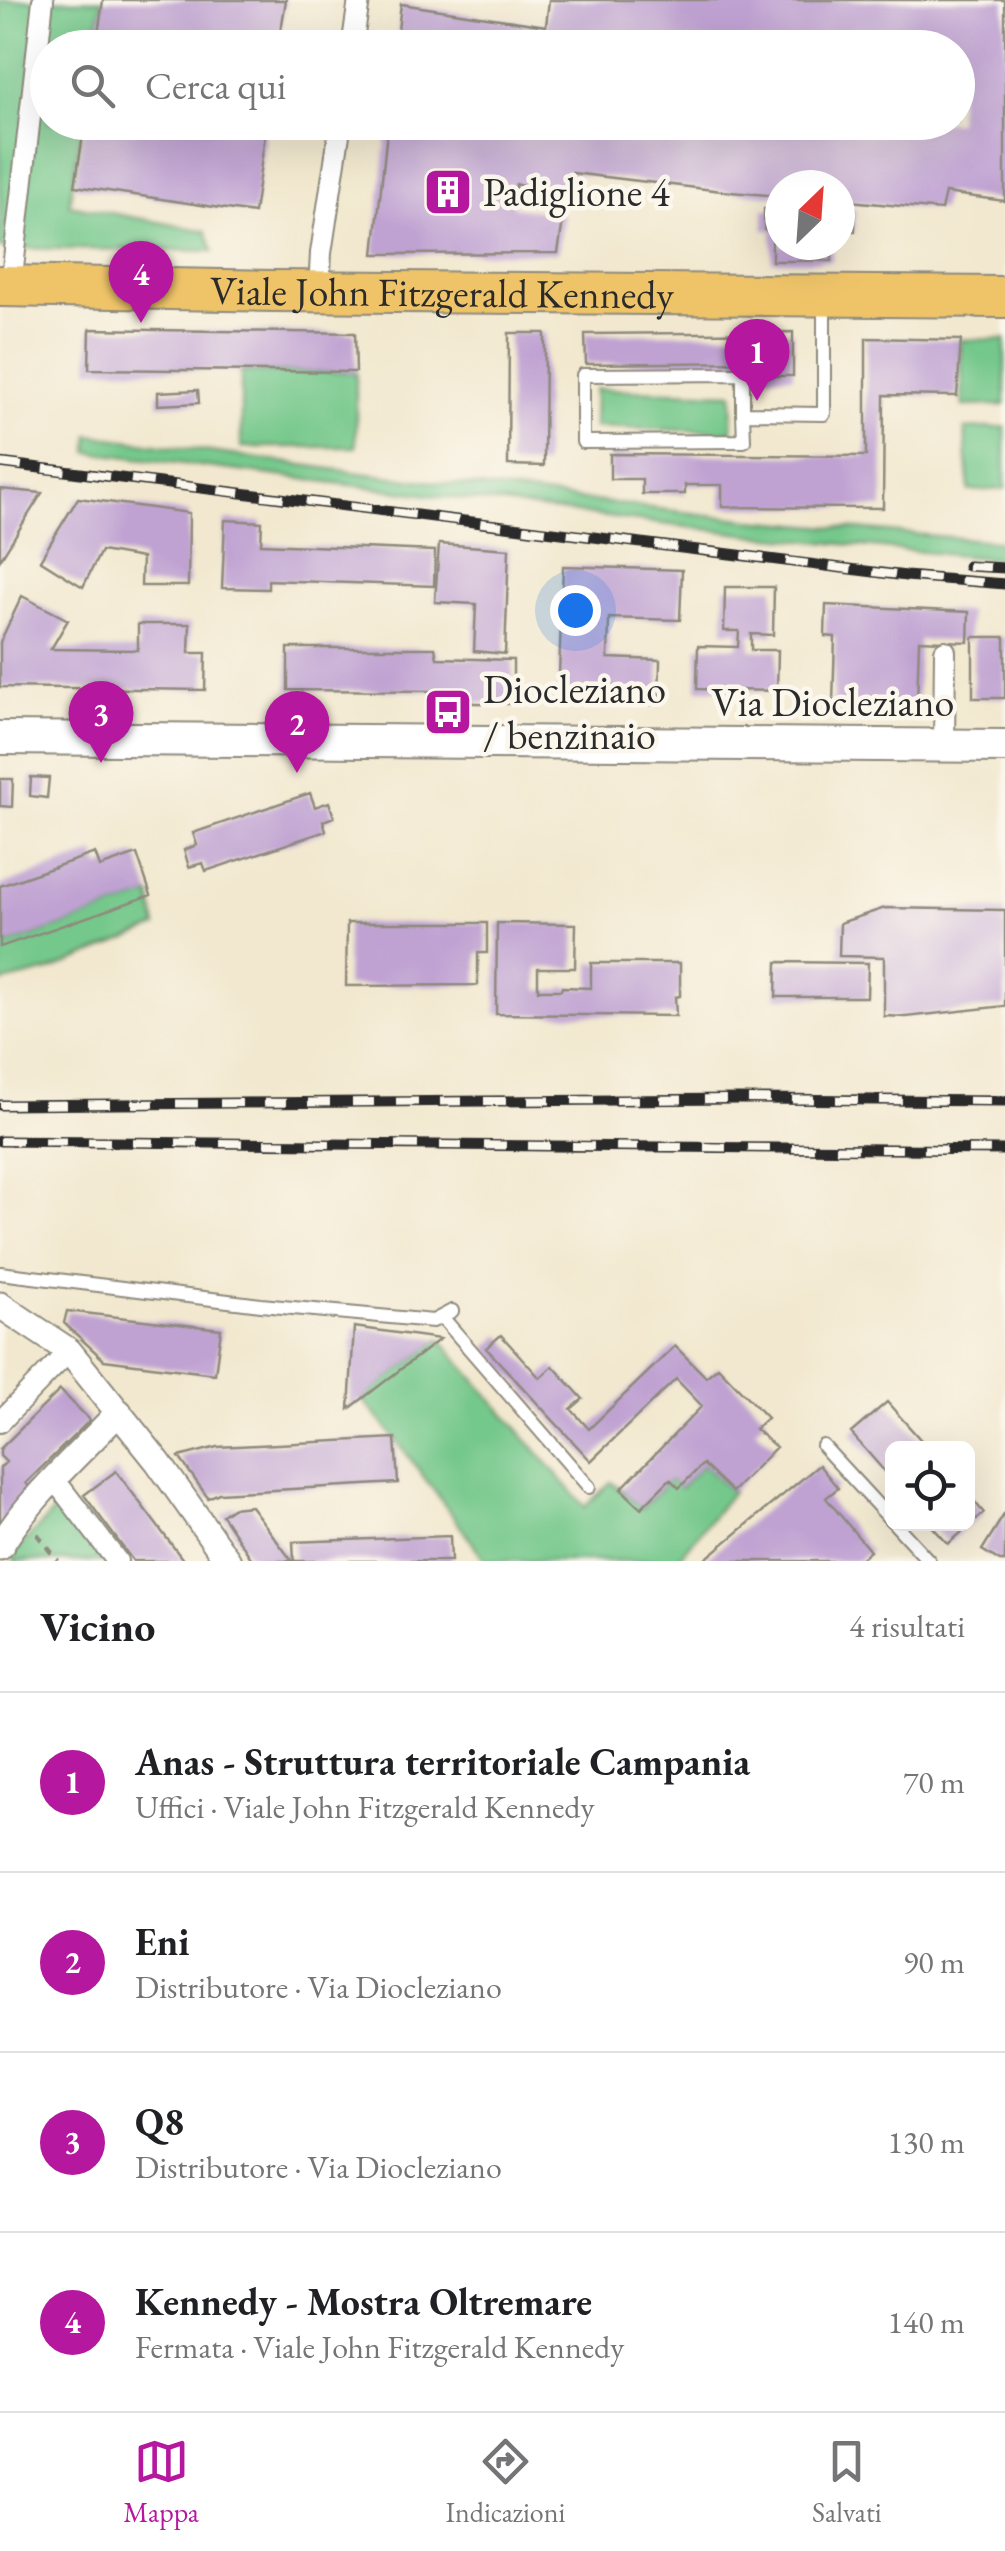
<!DOCTYPE html>
<html lang="it">
<head>
<meta charset="utf-8">
<style>
	:root { --surface:#fff; --page:#f2f2f2; --text:#202124; --muted:#757577; --line:#e0e0e0; --accent:#b5179e }
	body { margin:0; font-family:"EB Garamond",serif; background:var(--page); color:var(--text) }
	.controls { position:absolute; right:30px; bottom:30px; display:grid; overflow:hidden; border-radius:15px; box-shadow:0 10px 40px #0002 }
	.controls button { width:90px; height:90px; display:grid; place-items:center; padding:0; border:0; border-bottom:2px solid var(--line); background:var(--surface); color:var(--text); font:50px sans-serif }
	.compass { position:absolute; left:765px; top:170px; width:90px; height:90px; border-radius:50%; background:var(--surface); box-shadow:0 10px 40px #0002; rotate:25deg }
	.you { position:absolute; left:575px; top:610px; width:35px; height:35px; margin:-25px; border:8px solid #fff; border-radius:50%; background:#1a73e8; box-shadow:0 0 0 15px #1a73e833 }
	.badge { display:grid; place-items:center; width:65px; height:65px; border-radius:50%; background:var(--accent); color:#fff; font-size:32px; font-weight:700 }
	.pin { position:absolute; translate:-50% -82px; filter:drop-shadow(0 2px 5px #0008) }
	.pin::after { content:''; position:absolute; top:52px; width:35px; height:30px; background:inherit; clip-path:polygon(0 0,100% 0,50% 100%) }
	.list { margin:0; padding:0; list-style:none }
	h2 { display:flex; justify-content:space-between; align-items:center; height:130px; margin:0; padding:0 40px; font-size:42px }
	h2 small { font-size:32px; font-weight:400; color:var(--muted) }
	.list li { display:grid; grid-template-columns:65px 1fr auto; gap:30px; align-items:center; box-sizing:border-box; height:180px; padding:0 40px; border-top:2px solid var(--line) }
	.list b { display:block; font-size:38px; white-space:nowrap }
	.list p { margin:0; font-size:32px; white-space:nowrap; color:var(--muted) }
	.list em { font-size:32px; font-style:normal; color:var(--muted) }
	.icon { flex:none; width:55px; height:55px; fill:none; stroke:currentColor; stroke-width:2; stroke-linecap:round; stroke-linejoin:round }
	.map { position:relative; flex:none; width:1005px; height:1561px; overflow:hidden }
	.search { position:absolute; background:var(--surface); box-shadow:0 10px 40px #0002; left:30px; right:30px; top:30px; height:110px; display:flex; align-items:center; gap:25px; box-sizing:border-box; padding:0 35px; border-radius:55px; color:var(--muted); font-size:38px }
	.sheet { height:850px; background:var(--surface) }
	nav { display:flex; justify-content:space-around; align-items:center; box-sizing:border-box; height:140px; border-top:2px solid var(--line); background:var(--surface); font-size:28px; color:var(--muted) }
	nav a { display:grid; justify-items:center; gap:5px }
	nav .on { color:var(--accent) }
	.map>svg:first-child { display:block }
	.green { fill:#75c88b; stroke:#507a5b; stroke-width:2.5 }
	.building { fill:#bfa2d2 }
	.lines { fill:none; stroke-linecap:round; stroke-linejoin:round }
	.service-casing { stroke:#8e8a7d; stroke-width:16 }
	.pedestrian-casing { stroke:#8e8a7d; stroke-width:24 }
	.minor-casing { stroke:#8e8a7d; stroke-width:29 }
	.tertiary-casing { stroke:#8e8a7d; stroke-width:36 }
	.primary-casing { stroke:#8e8a7d; stroke-width:44 }
	.path { stroke:#8e8a7d; stroke-width:5; stroke-dasharray:8 8; stroke-linecap:butt }
	.service { stroke:#fff; stroke-width:12 }
	.pedestrian { stroke:#fff; stroke-width:20 }
	.minor { stroke:#fff; stroke-width:25 }
	.tertiary { stroke:#fff; stroke-width:32 }
	.primary { stroke:#efc469; stroke-width:40 }
	.rail-casing { stroke:#2b2b2b; stroke-width:11 }
	.rail { stroke:#fbf7ec; stroke-width:8; stroke-dasharray:22; stroke-linecap:butt }
	.labels { text-anchor:middle; dominant-baseline:central; stroke-width:9; stroke-linejoin:round; paint-order:stroke }
	.poi-label { font-size:40px; fill:#2b2b2b; stroke:#fbf7ec; text-anchor:start }
	.street-label { font-size:40px; fill:#2b2b2b; stroke:#fbf7ec }
</style>
</head>
<body>
<div class="map">
<svg width="1005" height="1561" viewBox="0 0 1005 1561">
	<rect width="100%" height="100%" fill="#fbf7ec"/>
	<filter id="ink" filterUnits="userSpaceOnUse"><feTurbulence type="fractalNoise" baseFrequency=".01" numOctaves="2"/><feDisplacementMap in="SourceGraphic" scale="20" xChannelSelector="R" yChannelSelector="G"/><feConvolveMatrix kernelMatrix="1 2 1 2 8 2 1 2 1" color-interpolation-filters="sRGB"/></filter>
	<filter id="wash" filterUnits="userSpaceOnUse"><feTurbulence type="fractalNoise" baseFrequency=".0048" numOctaves="4" result="noise"/><feDisplacementMap in="SourceGraphic" scale="40" xChannelSelector="R" yChannelSelector="G"/><feGaussianBlur stdDeviation="2.25" result="paint"/><feColorMatrix in="noise" values="0 0 0 0 0 0 0 0 0 0 0 0 0 0 0 0 0 1.4 0 .05"/><feComposite in="paint" operator="in"/></filter>
	<g filter="url(#wash)">
		<rect width="100%" height="100%" fill="#f2e8cf"/>
		<path class="green" d="M 0,0 L 102,0 L 94,47 L 48,48 L 48,122 L 82,123 L 69,205 L 206,231 L 213,251 L 0,248 Z
			M 1005,339 L 1005,405 L 963,406 L 961,340 Z
			M 241,372 L 356,372 L 356,447 L 241,447 Z
			M 595,389 L 733,393 L 732,432 L 594,427 Z
			M 1005,427 L 1005,489 L 969,491 L 965,429 Z
			M 90,435 L 360,473 L 750,520 L 1005,542 L 1005,560 L 751,535 L 88,452 Z
			M 151,895 L 157,927 L 49,971 L 0,983 L 0,947 Z
			M 440,1339 L 585,1507 L 611,1482 L 642,1508 L 670,1479 L 680,1488 L 703,1464 L 732,1492 L 676,1561 L 486,1561 L 395,1438 L 362,1399 Z
			M 63,1502 L 108,1561 L 14,1561 L 16,1551 Z"/>
		<g id="blocks">
			<path class="building" d="M 103,0 L 286,0 L 278,48 L 96,48 Z
				M 549,0 L 1005,0 L 1005,201 L 945,193 L 941,210 L 840,200 L 840,185 L 780,185 L 780,196 L 730,192 L 572,173 L 568,199 L 516,184 L 513,207 L 564,214 L 558,253 L 374,254 L 388,122 L 958,122 L 958,48 L 396,48 L 401,4 L 546,26 Z
				M 85,122 L 267,122 L 254,213 L 75,186 Z
				M 764,209 L 780,209 L 780,245 L 832,245 L 832,261 L 772,261 L 772,230 L 764,230 Z
				M 840,209 L 855,209 L 855,231 L 840,231 Z
				M 90,329 L 355,333 L 356,372 L 89,369 Z
				M 793,332 L 793,376 L 746,376 L 745,362 L 586,364 L 585,334 Z
				M 509,333 L 545,333 L 544,466 L 508,465 Z
				M 866,338 L 961,340 L 957,396 L 884,395 L 883,508 L 722,507 L 722,485 L 685,485 L 685,494 L 642,494 L 642,479 L 610,479 L 610,454 L 866,456 Z
				M 198,390 L 199,403 L 158,405 L 158,392 Z
				M 0,489 L 42,493 L 0,560 Z
				M 78,498 L 189,513 L 188,586 L 141,586 L 142,558 L 101,551 L 83,587 L 40,560 Z
				M 225,520 L 262,522 L 261,544 L 435,551 L 434,586 L 268,580 L 268,589 L 222,588 Z
				M 439,544 L 509,549 L 505,654 L 474,651 L 476,604 L 435,602 Z
				M 563,566 L 682,570 L 680,620 L 609,618 L 608,658 L 660,660 L 659,705 L 558,702 Z
				M 725,587 L 774,587 L 773,635 L 751,634 L 751,650 L 778,650 L 777,691 L 697,689 L 698,646 L 738,647 L 739,631 L 724,631 Z
				M 22,596 L 68,620 L 51,649 L 138,650 L 138,624 L 190,624 L 189,653 L 206,653 L 205,690 L 0,687 L 0,642 Z
				M 826,605 L 969,612 L 968,642 L 919,640 L 917,706 L 833,704 L 835,637 L 825,636 Z
				M 973,637 L 1005,637 L 1005,698 L 973,698 Z
				M 288,648 L 435,648 L 437,658 L 513,660 L 513,704 L 436,702 L 436,691 L 288,690 Z
				M 31,777 L 49,778 L 47,798 L 30,796 Z
				M 0,779 L 13,779 L 12,807 L 0,806 Z
				M 310,793 L 315,807 L 329,802 L 334,817 L 323,821 L 326,831 L 206,871 L 203,863 L 189,867 L 184,850 L 197,845 L 193,833 Z
				M 95,853 L 100,867 L 137,854 L 151,895 L 0,947 L 0,886 Z
				M 885,908 L 1005,910 L 1005,1006 L 906,1017 L 884,1016 L 884,957 L 839,956 L 840,923 Z
				M 347,923 L 487,923 L 487,953 L 478,953 L 478,985 L 346,986 Z
				M 497,923 L 576,924 L 575,968 L 538,968 L 538,990 L 561,990 L 562,987 L 591,988 L 591,963 L 680,963 L 680,996 L 675,997 L 676,1016 L 496,1014 Z
				M 777,962 L 868,963 L 867,997 L 776,997 Z
				M 67,1311 L 221,1329 L 215,1374 L 104,1360 L 64,1323 Z
				M 354,1327 L 440,1339 L 349,1409 Z
				M 501,1335 L 540,1378 L 553,1366 L 583,1399 L 571,1409 L 589,1429 L 675,1346 L 706,1377 L 718,1367 L 767,1418 L 755,1429 L 776,1447 L 732,1492 L 703,1464 L 679,1488 L 670,1479 L 641,1508 L 621,1489 L 702,1406 L 676,1379 L 591,1461 L 486,1348 Z
				M 60,1390 L 90,1420 L 26,1483 L 36,1493 L 0,1527 L 0,1468 L 6,1462 L 0,1456 L 0,1449 Z
				M 887,1402 L 928,1448 L 892,1448 L 892,1480 L 851,1433 Z
				M 395,1438 L 398,1483 L 219,1493 L 208,1498 L 179,1457 L 217,1447 Z
				M 819,1465 L 838,1488 L 826,1498 L 870,1551 L 858,1561 L 703,1561 Z
				M 116,1471 L 184,1561 L 133,1561 L 84,1495 Z
				M 968,1494 L 984,1513 L 948,1544 L 930,1524 L 968,1524 Z
				M 251,1506 L 292,1561 L 253,1561 L 222,1515 L 232,1508 Z
				M 1005,1513 L 1005,1561 L 1000,1561 L 982,1550 Z
				M 450,1536 L 451,1561 L 294,1561 L 293,1542 Z"/>
		</g>
	</g>
	<g filter="url(#ink)">
		<use href="#blocks" fill-opacity="0" stroke="#8e8a7d" stroke-width="2.5"/>
		<g class="lines">
			<g class="service-casing">
				<path id="service" d="M 743,413 L 744,441 L 583,442 L 583,375 L 743,374 L 743,413 L 824,414 L 824,302
					M 0,1273 L 261,1305 L 433,1321 L 452,1311
					M 442,1317 L 589,1487
					M 823,1446 L 892,1521
					M 895,1524 L 929,1561"/>
			</g>
			<g class="pedestrian-casing">
				<path id="pedestrian" d="M 352,48 L 359,0
					M 11,286 L 43,0
					M 319,291 L 321,253 L 341,122
					M 944,746 L 945,651
					M 0,1422 L 69,1351
					M 54,1479 L 117,1561"/>
			</g>
			<g class="minor-casing">
				<path id="minor" d="M 0,1305 L 69,1351 L 158,1462 L 228,1561
					M 0,1547 C 26,1501 82,1451 119,1412"/>
			</g>
			<g class="tertiary-casing">
				<path id="tertiary" d="M 0,738 L 1005,746"/>
			</g>
			<g class="primary-casing">
				<g id="primary">
					<path id="s1" d="M 0,286 L 275,291 L 1005,297"/>
				</g>
			</g>
			<path class="path" d="M 37,1534 L 58,1561"/>
			<use href="#service" class="service"/>
			<use href="#pedestrian" class="pedestrian"/>
			<use href="#minor" class="minor"/>
			<use href="#tertiary" class="tertiary"/>
			<use href="#primary" class="primary"/>
			<g class="rail-casing">
				<path id="rail" d="M 0,463 L 906,576 L 1005,584
					M 968,566 L 1005,568
					M 0,1105 L 737,1099 L 1005,1101
					M 0,1141 L 1005,1150"/>
			</g>
			<use href="#rail" class="rail"/>
		</g>
	</g>
	<defs>
		<g id="building-square" transform="scale(2.5)"><rect x="-9" y="-9" width="18" height="18" rx="4" fill="#b5179e" stroke="#fbf7ec"/><path d="M-4-6H4V6H1V3H-1V6H-4ZM-2.5-4.3h1.7v1.8h-1.7ZM.8-4.3h1.7v1.8H.8ZM-2.5-1h1.7V.8h-1.7ZM.8-1h1.7V.8H.8Z" fill="#fff"/></g>
		<g id="bus-square" transform="scale(2.5)"><rect x="-9" y="-9" width="18" height="18" rx="4" fill="#b5179e" stroke="#fbf7ec"/><path d="M-5-6H5V4H4V6H2V4H-2V6H-4V4H-5ZM-3.5-4V0h7V-4ZM-3.5 1.2v1.5H-2V1.2ZM2 1.2v1.5H3.5V1.2Z" fill="#fff"/></g>
	</defs>
	<g fill-rule="evenodd">
		<use href="#building-square" x="448" y="192"/>
		<use href="#bus-square" x="448" y="712"/>
	</g>
	<g class="labels">
		<g class="poi-label">
			<text x="483" y="192">Padiglione 4</text>
			<text x="483" y="689">Diocleziano<tspan x="483" dy="46">/ benzinaio</tspan></text>
		</g>
		<g class="street-label">
			<text stroke="none"><textPath href="#s1" startOffset="442">Viale John Fitzgerald Kennedy</textPath></text>
			<text x="833" y="702">Via Diocleziano</text>
		</g>
	</g>
</svg>
<div class="controls">
<button><svg class="icon" aria-label="locate" viewBox="0 0 24 24"><circle cx="12" cy="12" r="6"/><path d="M12 2v4M12 18v4M2 12h4M18 12h4"/></svg></button>
</div>
<svg class="compass" viewBox="-18 -18 36 36"><path d="M0-13l5 13h-10z" fill="#e53935"/><path d="M0 13l5-13h-10z" fill="#757577"/></svg>
<div class="you"></div>
<div class="pin badge" style="left:757px;top:401px">1</div>
<div class="pin badge" style="left:297px;top:773px">2</div>
<div class="pin badge" style="left:101px;top:763px">3</div>
<div class="pin badge" style="left:141px;top:323px">4</div>
<div class="search"><svg class="icon" aria-label="search" viewBox="0 0 24 24"><circle cx="10" cy="10" r="6"/><path d="M15 15l6 6"/></svg>Cerca qui</div>
</div>
<section class="sheet">
<h2>Vicino<small>4 risultati</small></h2>
<ul class="list">
<li><span class="badge">1</span><div><b>Anas - Struttura territoriale Campania</b><p>Uffici · Viale John Fitzgerald Kennedy</p></div><em>70 m</em></li>
<li><span class="badge">2</span><div><b>Eni</b><p>Distributore · Via Diocleziano</p></div><em>90 m</em></li>
<li><span class="badge">3</span><div><b>Q8</b><p>Distributore · Via Diocleziano</p></div><em>130 m</em></li>
<li><span class="badge">4</span><div><b>Kennedy - Mostra Oltremare</b><p>Fermata · Viale John Fitzgerald Kennedy</p></div><em>140 m</em></li>
</ul>
</section>
<nav>
<a class="on"><svg class="icon" aria-label="map" viewBox="0 0 24 24"><path d="M3 6l6-2 6 2 6-2v14l-6 2-6-2-6 2zM9 4v14M15 6v14"/></svg>Mappa</a>
<a><svg class="icon" aria-label="directions" viewBox="0 0 24 24"><path d="M12 3l9 9-9 9-9-9zM9 14v-3h6M13 9l2 2-2 2"/></svg>Indicazioni</a>
<a><svg class="icon" aria-label="saved" viewBox="0 0 24 24"><path d="M7 4h10v16l-5-4-5 4z"/></svg>Salvati</a>
</nav>
</body>
</html>
